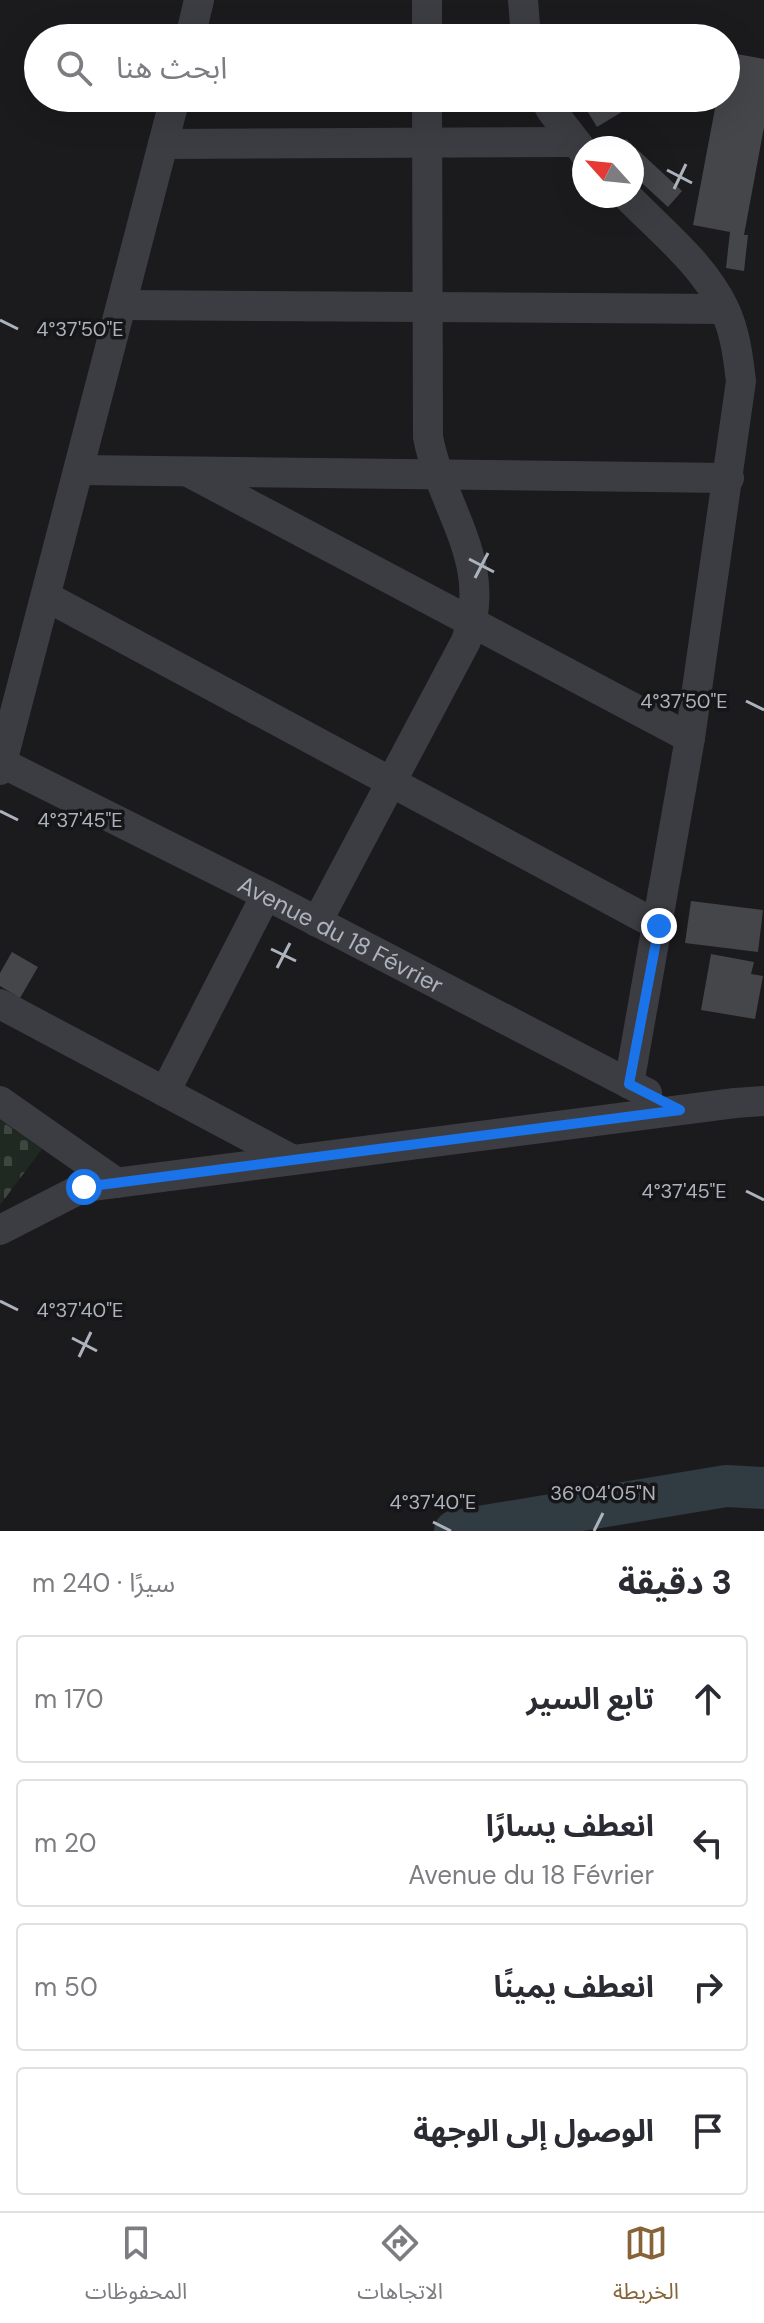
<!DOCTYPE html>
<html lang="ar">
<head>
<meta charset="utf-8">
<style>
	:root { --surface:#fff; --page:#f2f2f3; --text:#2b2b33; --muted:#7c7c81; --line:#e1e1e2; --accent:#866437 }
	body { margin:0; font-family:"DM Sans","Noto Sans Arabic",sans-serif; background:var(--page); color:var(--text); direction:rtl }
	.compass { position:absolute; left:572px; top:136px; width:72px; height:72px; border-radius:50%; background:var(--surface); box-shadow:0 8px 32px #0002; rotate:297deg }
	.stop { position:absolute; width:24px; height:24px; margin:-18px; border:6px solid #1a73e8; border-radius:50%; background:#fff }
	.stop.end { background:#1a73e8; border-color:#fff; box-shadow:0 2px 8px #0008 }
	.list { margin:0; padding:0; list-style:none }
	h2 { display:flex; justify-content:space-between; align-items:center; height:104px; margin:0; padding:0 32px; font-size:34px }
	h2 small { font-size:26px; font-weight:400; color:var(--muted) }
	.list li { display:grid; grid-template-columns:52px 1fr auto; gap:24px; align-items:center; box-sizing:border-box; height:128px; margin:0 16px 16px; padding:0 16px; border:2px solid var(--line); border-radius:8px }
	.list b { display:block; font-size:30px; white-space:nowrap }
	.list p { margin:0; font-size:26px; white-space:nowrap; color:var(--muted) }
	.list em { font-size:26px; font-style:normal; color:var(--muted) }
	.icon { flex:none; width:44px; height:44px; fill:none; stroke:currentColor; stroke-width:2; stroke-linecap:round; stroke-linejoin:round }
	.map { position:relative; flex:none; width:764px; height:1531px; overflow:hidden; direction:ltr }
	.search { position:absolute; background:var(--surface); box-shadow:0 8px 32px #0002; left:24px; right:24px; top:24px; height:88px; display:flex; align-items:center; gap:20px; box-sizing:border-box; padding:0 28px; border-radius:44px; color:var(--muted); font-size:30px }
	.sheet { height:680px; background:var(--surface) }
	nav { display:flex; justify-content:space-around; align-items:center; box-sizing:border-box; height:112px; border-top:2px solid var(--line); background:var(--surface); font-size:22px; color:var(--muted) }
	nav a { display:grid; justify-items:center; gap:4px }
	nav .on { color:var(--accent) }
	.map>svg:first-child { display:block }
	.cemetery { fill:url(#cemetery-stones) }
	.lines { fill:none; stroke-linecap:round; stroke-linejoin:round }
	.river { stroke:#303b42; stroke-width:42 }
	.building { fill:#45464a }
	.minor { stroke:#3c3d42; stroke-width:30 }
	.route { stroke:#1a73e8; stroke-width:10 }
	.ticks { fill:none; stroke:#adb3bd; stroke-width:3 }
	.labels { text-anchor:middle; dominant-baseline:central; stroke-width:7; stroke-linejoin:round; paint-order:stroke }
	.street-label { font-size:24px; fill:#adb3bd; stroke:#161618 }
	.ticks-label { font-size:20px; text-anchor:middle; fill:#adb3bd; stroke:#161618; stroke-width:7; stroke-linejoin:round; paint-order:stroke }
</style>
</head>
<body>
<div class="map">
<svg width="764" height="1531" viewBox="0 0 764 1531">
	<defs>
		<pattern id="cemetery-stones" width="16" height="16" patternUnits="userSpaceOnUse" patternTransform="scale(2)"><rect width="16" height="16" fill="#202921"/><path d="M2 7V4a2 2 0 0 1 4 0v3zM10 15v-3a2 2 0 0 1 4 0v3z" fill="#3e463f"/></pattern>
	</defs>
	<rect width="100%" height="100%" fill="#1b1b1d"/>
	<path class="cemetery" d="M 0,1120 L 42,1149 L 0,1205 Z"/>
	<g class="lines">
		<path class="river" d="M 455,1531 L 726,1486 L 764,1488"/>
	</g>
	<path class="building" d="M 726,52 L 764,59 L 764,127 L 744,235 L 748,235 L 744,271 L 726,268 L 730,232 L 693,225 L 717,98 L 726,98 Z
		M 604,98 L 624,98 L 630,107 L 597,127 L 586,109 Z
		M 626,139 L 682,191 L 668,207 L 632,174 L 632,148 L 619,148 Z
		M 691,901 L 763,910 L 758,952 L 685,943 Z
		M 12,952 L 38,967 L 20,998 L 0,986 L 0,973 Z
		M 711,954 L 754,962 L 751,974 L 763,976 L 755,1019 L 701,1010 Z"/>
	<g class="lines">
		<g class="minor">
			<path d="M 427,0 L 427,38"/>
			<path d="M 523,0 L 526,38"/>
			<path d="M 190,38 L 199,0"/>
			<path d="M 545,98 L 551,110 L 583,151"/>
			<path d="M 163,144 L 574,142"/>
			<path d="M 627,196 C 661,231 703,264 724,308 C 735,331 738,356 741,381 L 690,738 L 629,1084"/>
			<path d="M 122,305 L 724,309"/>
			<path d="M 80,470 L 729,478"/>
			<path d="M 192,474 L 690,738"/>
			<path d="M 47,597 L 659,926"/>
			<path id="s1" d="M 0,762 L 266,895 L 647,1093"/>
			<path d="M 0,770 L 175,98"/>
			<path d="M 317,922 L 466,641 C 495,563 442,510 428,437 L 427,98"/>
			<path d="M 0,1004 L 293,1160"/>
			<path d="M 165,1092 L 266,895"/>
			<path d="M 0,1101 L 117,1183"/>
			<path d="M 0,1230 L 84,1187 L 735,1103 L 764,1101"/>
		</g>
	</g>
	<g class="lines">
		<path class="route" d="M 84,1187 L 680,1110 L 629,1084 L 659,926"/>
	</g>
	<path class="ticks" d="M 667,170 L 692,183M 674,189 L 686,164M 0,320 L 18,329M 469,559 L 494,572M 475,578 L 488,553M 746,701 L 764,710M 0,811 L 18,820M 271,949 L 296,961M 277,968 L 290,943M 746,1191 L 764,1200M 0,1301 L 18,1310M 72,1338 L 97,1351M 79,1357 L 91,1332M 433,1522 L 451,1531M 594,1531 L 603,1513"/>
	<g class="labels">
		<g class="street-label">
			<text stroke="none"><textPath href="#s1" startOffset="382">Avenue du 18 Février</textPath></text>
		</g>
	</g>
	<g class="ticks-label">
		<text x="80" y="336">4°37'50"E</text>
		<text x="684" y="708">4°37'50"E</text>
		<text x="80" y="827">4°37'45"E</text>
		<text x="684" y="1198">4°37'45"E</text>
		<text x="80" y="1317">4°37'40"E</text>
		<text x="603" y="1500">36°04'05"N</text>
		<text x="433" y="1509">4°37'40"E</text>
	</g>
</svg>
<svg class="compass" viewBox="-18 -18 36 36"><path d="M0-13l5 13h-10z" fill="#e53935"/><path d="M0 13l5-13h-10z" fill="#7c7c81"/></svg>
<div class="stop" style="left:84px;top:1187px"></div>
<div class="stop end" style="left:659px;top:926px"></div>
<div class="search"><svg class="icon" aria-label="search" viewBox="0 0 24 24"><circle cx="10" cy="10" r="6"/><path d="M15 15l6 6"/></svg>ابحث هنا</div>
</div>
<section class="sheet">
<h2>3 دقيقة<small>سيرًا · 240 m</small></h2>
<ul class="list">
<li><svg class="icon" aria-label="ahead" viewBox="0 0 24 24"><path d="M12 20V5M6 11l6-6 6 6"/></svg><div><b>تابع السير</b></div><em>170 m</em></li>
<li><svg class="icon" aria-label="left" viewBox="0 0 24 24"><path d="M17 20v-9H6M10 6l-5 5 5 5"/></svg><div><b>انعطف يسارًا</b><p>Avenue du 18 Février</p></div><em>20 m</em></li>
<li><svg class="icon" aria-label="right" viewBox="0 0 24 24"><path d="M7 20v-9h11M14 6l5 5-5 5"/></svg><div><b>انعطف يمينًا</b></div><em>50 m</em></li>
<li><svg class="icon" aria-label="arrive" viewBox="0 0 24 24"><path d="M6 21V4h12l-3 4 3 4H6"/></svg><div><b>الوصول إلى الوجهة</b></div></li>
</ul>
</section>
<nav>
<a class="on"><svg class="icon" aria-label="map" viewBox="0 0 24 24"><path d="M3 6l6-2 6 2 6-2v14l-6 2-6-2-6 2zM9 4v14M15 6v14"/></svg>الخريطة</a>
<a><svg class="icon" aria-label="directions" viewBox="0 0 24 24"><path d="M12 3l9 9-9 9-9-9zM9 14v-3h6M13 9l2 2-2 2"/></svg>الاتجاهات</a>
<a><svg class="icon" aria-label="saved" viewBox="0 0 24 24"><path d="M7 4h10v16l-5-4-5 4z"/></svg>المحفوظات</a>
</nav>
</body>
</html>
